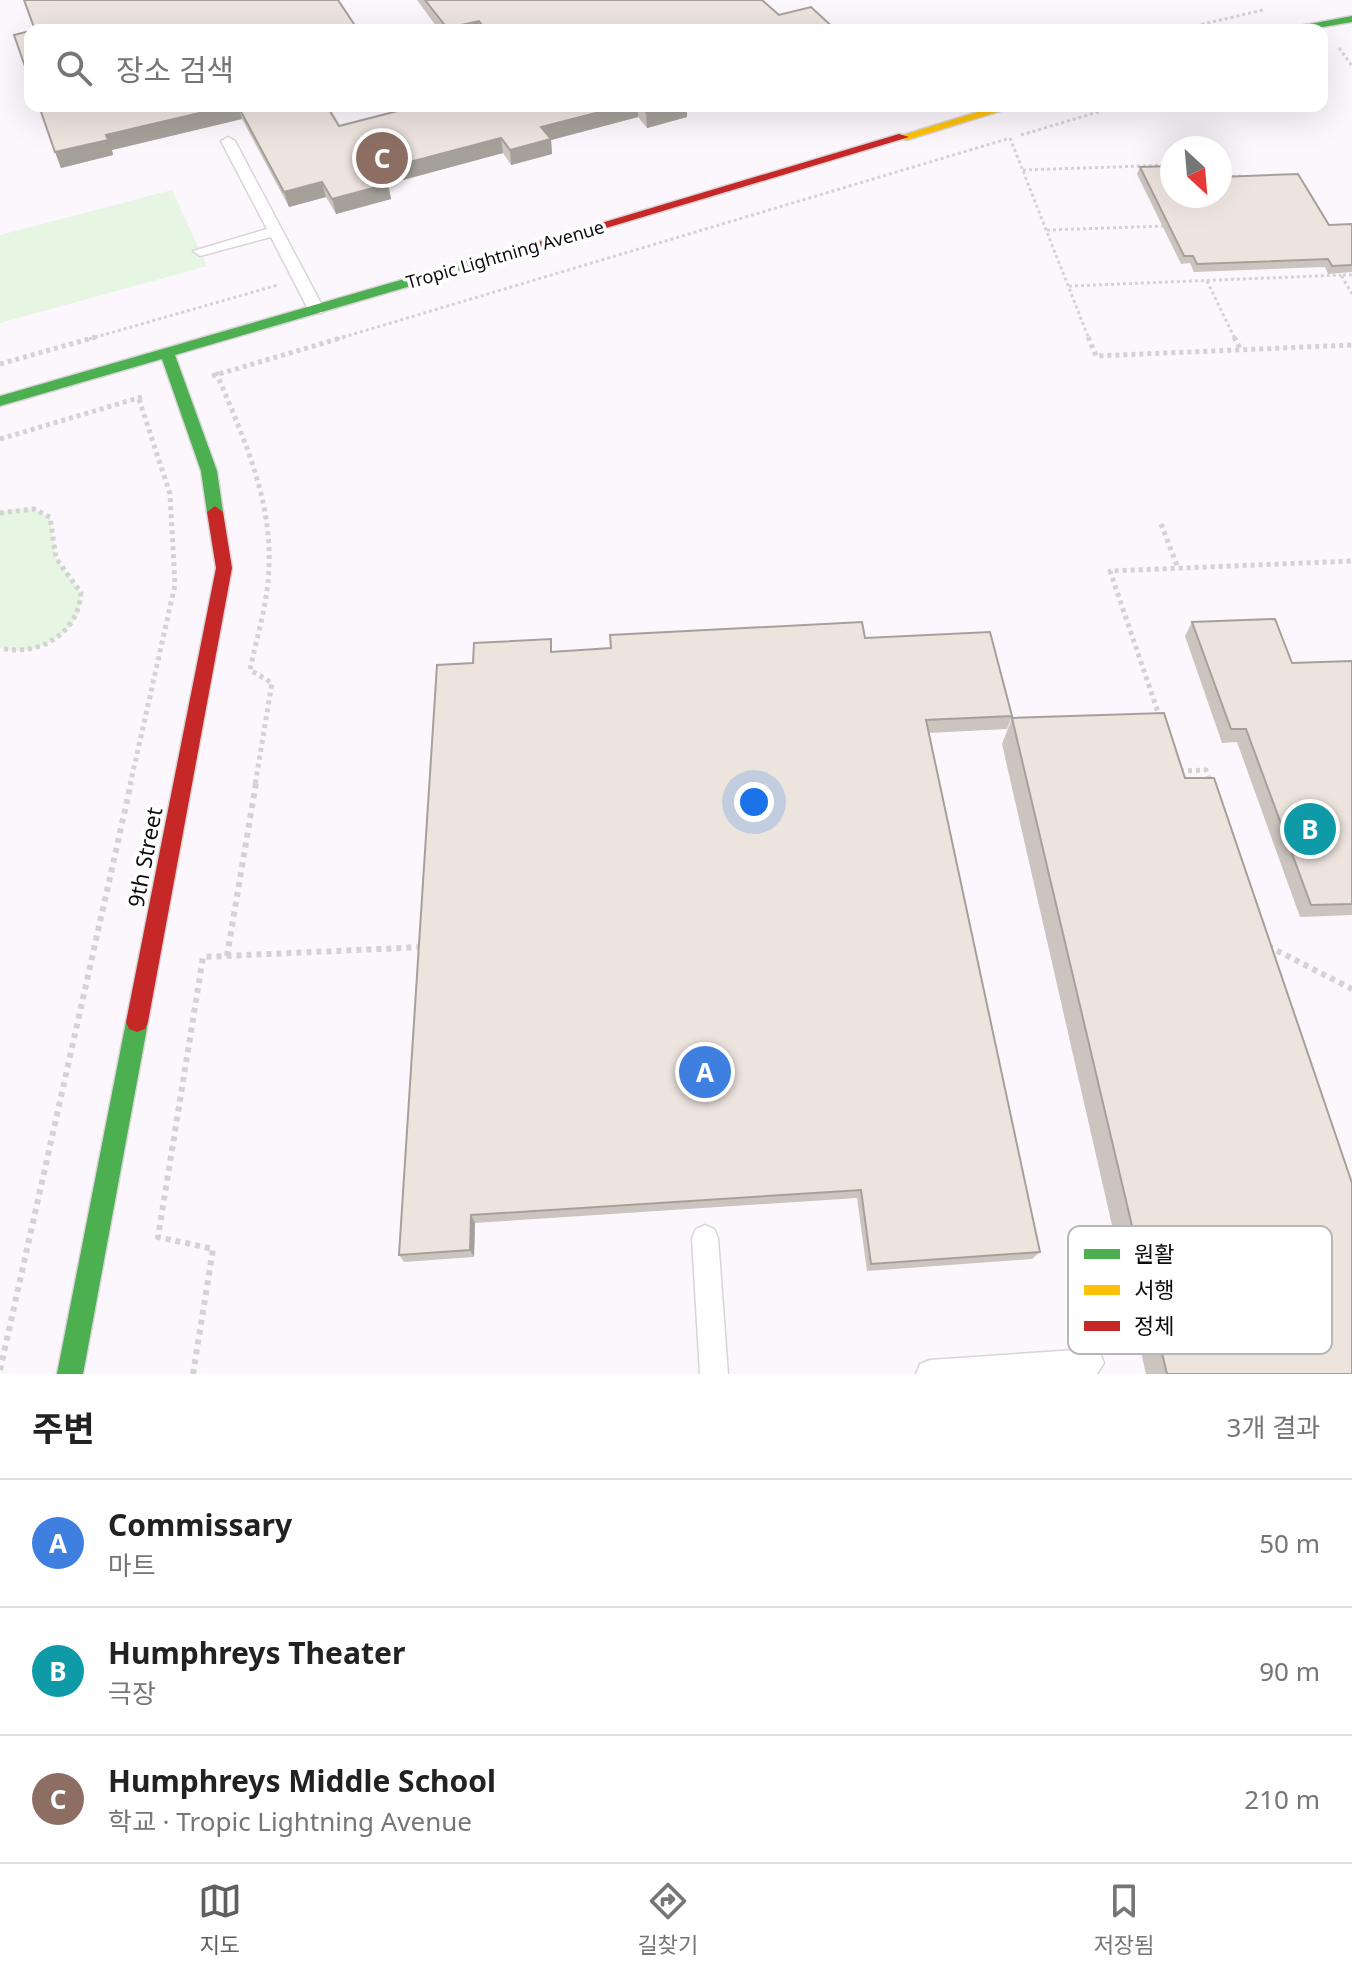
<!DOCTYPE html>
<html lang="ko">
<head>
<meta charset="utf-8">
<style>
	:root { --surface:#fff; --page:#f6f6f6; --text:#222; --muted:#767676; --line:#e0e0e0; --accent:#615e61 }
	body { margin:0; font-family:"Noto Sans","Noto Sans KR",sans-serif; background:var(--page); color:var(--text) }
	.compass { position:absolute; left:1160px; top:136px; width:72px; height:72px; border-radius:50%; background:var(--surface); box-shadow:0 8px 32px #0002; rotate:154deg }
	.you { position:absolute; left:754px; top:802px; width:28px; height:28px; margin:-20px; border:6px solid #fff; border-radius:50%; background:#1a73e8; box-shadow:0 0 0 12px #1a73e833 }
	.badge { display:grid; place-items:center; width:52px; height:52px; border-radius:50%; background:var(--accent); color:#fff; font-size:26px; font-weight:700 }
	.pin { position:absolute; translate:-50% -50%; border:4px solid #fff; box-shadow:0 2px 8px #0006 }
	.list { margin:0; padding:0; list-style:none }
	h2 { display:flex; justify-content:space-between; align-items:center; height:104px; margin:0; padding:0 32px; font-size:34px }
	h2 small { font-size:26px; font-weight:400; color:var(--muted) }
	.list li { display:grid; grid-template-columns:52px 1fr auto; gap:24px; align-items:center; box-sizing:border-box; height:128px; padding:0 32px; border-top:2px solid var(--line) }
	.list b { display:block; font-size:30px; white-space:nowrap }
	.list p { margin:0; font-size:26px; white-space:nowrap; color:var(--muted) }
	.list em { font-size:26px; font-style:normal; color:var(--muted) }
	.icon { flex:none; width:44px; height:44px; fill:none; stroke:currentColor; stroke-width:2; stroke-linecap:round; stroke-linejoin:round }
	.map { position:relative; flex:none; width:1352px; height:1374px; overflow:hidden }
	.search { position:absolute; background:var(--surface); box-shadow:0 8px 32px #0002; left:24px; right:24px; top:24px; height:88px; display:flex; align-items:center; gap:20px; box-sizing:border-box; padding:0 28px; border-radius:16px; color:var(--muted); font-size:30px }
	.sheet { height:488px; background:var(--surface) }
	nav { display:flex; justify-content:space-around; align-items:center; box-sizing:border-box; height:112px; border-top:2px solid var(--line); background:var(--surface); font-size:22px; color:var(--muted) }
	nav a { display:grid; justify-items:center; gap:4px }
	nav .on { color:var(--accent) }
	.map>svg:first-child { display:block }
	.green { fill:#e7f5e3 }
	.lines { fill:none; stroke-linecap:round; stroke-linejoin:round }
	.lane-casing { stroke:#d8d4d8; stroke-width:3 }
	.fast-casing { stroke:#d8d4d8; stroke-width:3 }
	.slow-casing { stroke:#d8d4d8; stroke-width:3 }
	.jam-casing { stroke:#d8d4d8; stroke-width:3 }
	.path-far2 { stroke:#d4d3d4; stroke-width:3; stroke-dasharray:3 3; stroke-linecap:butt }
	.path-far1 { stroke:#d4d3d4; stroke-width:5; stroke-dasharray:4 4; stroke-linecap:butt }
	.path { stroke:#d4d3d4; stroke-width:6; stroke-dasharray:5 5; stroke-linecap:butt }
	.lane { fill:#fffeff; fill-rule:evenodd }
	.fast { fill:#4caf50; fill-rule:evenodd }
	.slow { fill:#ffc107; fill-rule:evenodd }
	.jam { fill:#c62828; fill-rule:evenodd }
	.wall { fill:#ccc4bf }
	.shaded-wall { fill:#a6a09b }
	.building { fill:#ede4de; stroke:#a6a09b; stroke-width:2 }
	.labels { text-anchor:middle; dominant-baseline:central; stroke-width:7; stroke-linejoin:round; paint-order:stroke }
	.far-street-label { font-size:18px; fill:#0e0b0e; stroke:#fff }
	.street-label { font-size:22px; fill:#0e0b0e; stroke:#fff }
	.key { fill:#fff; stroke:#b7b6b7; stroke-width:2 }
	.key-label { font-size:22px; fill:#0e0b0e }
</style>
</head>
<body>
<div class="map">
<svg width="1352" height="1374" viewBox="0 0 1352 1374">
	<rect width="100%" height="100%" fill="#fcf7fc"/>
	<path class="green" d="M 172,190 L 207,266 L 0,323 L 0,235 Z
		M 12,509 L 34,509 L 50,517 L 56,558 L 81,593 C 80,599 81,608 78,613 C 68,640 26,658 0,648 L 0,513 Z"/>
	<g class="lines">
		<g class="lane-casing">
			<path id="lane" d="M 228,137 L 235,141 L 324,309 L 322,313 L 310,313 L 271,237 L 200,256 L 193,251 L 267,229 L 221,141 Z
				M 705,1225 L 714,1229 L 718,1238 L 728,1374 L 700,1374 L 692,1238 L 696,1229 Z
				M 1090,1349 L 1100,1353 L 1104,1363 L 1097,1374 L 916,1374 L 920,1364 L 930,1360 Z"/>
		</g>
		<g class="fast-casing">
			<path id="fast" d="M 1352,16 L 1352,22 L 1305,30 L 1278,30 Z
				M 508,249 L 515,253 L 513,256 L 175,355 L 217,471 L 223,512 L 221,516 L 215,518 L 207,512 L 201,471 L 162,359 L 0,406 L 0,396 Z
				M 137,1012 L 145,1015 L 148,1022 L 83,1374 L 57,1374 L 126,1022 L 129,1015 Z"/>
		</g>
		<g class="slow-casing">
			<path id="slow" d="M 997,106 L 1016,106 L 907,140 L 897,137 Z"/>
		</g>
		<g class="jam-casing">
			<path id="jam" d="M 899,134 L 909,137 L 513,256 L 508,257 L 501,253 Z
				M 215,506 L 223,512 L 232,568 L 148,1022 L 145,1029 L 137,1032 L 129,1029 L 126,1022 L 216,568 L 207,512 Z"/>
		</g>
		<path class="path-far2" d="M 1178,30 L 1263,10
			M 1339,48 L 1352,66
			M 1021,135 L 1118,106
			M 1010,138 L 1089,339
			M 1023,170 L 1172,165
			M 1220,177 L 1242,176 L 1244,180
			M 1047,230 L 1166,226
			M 1352,275 L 1341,275 L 1352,294
			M 1207,281 L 1235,339
			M 1069,286 L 1341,275
			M 89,339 L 278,285
			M 337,339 L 1007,139"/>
		<path class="path-far1" d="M 1088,337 L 1096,356 L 1352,345
			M 1234,337 L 1241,350
			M 0,364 L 96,337
			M 216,372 C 242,434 272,498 269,567 C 268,602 257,636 250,670 L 272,683 L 255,785
			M 212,376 L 344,337
			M 0,439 L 145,396
			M 0,513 L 34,509 L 50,517 L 56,558 L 81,593 C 78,634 39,657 0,648
			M 1161,524 L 1178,568
			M 1160,718 L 1110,571 L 1352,561
			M 1180,771 L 1206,770 L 1210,782
			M 130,785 L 175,585 L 170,494 L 138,396"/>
		<path class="path" d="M 1268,946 L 1352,989
			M 227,956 L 256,783
			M 0,1370 L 131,783
			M 193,1374 L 213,1249 L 158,1237 L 203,957 L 423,947"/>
		<use href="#lane" class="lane"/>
		<use href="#fast" class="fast"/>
		<use href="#slow" class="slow"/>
		<use href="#jam" class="jam"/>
	</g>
	<path class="wall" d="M 417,0 L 762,0 L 779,15 L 836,30 L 439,30 Z
		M 39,106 L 327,106 L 339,126 L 417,106 L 687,106 L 687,117 L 647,128 L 638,117 L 551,140 L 552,154 L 511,165 L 503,153 L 388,184 L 391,199 L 336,214 L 326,197 L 289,207 L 242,119 L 112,150 L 113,155 L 61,168 Z
		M 1140,167 L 1172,196 L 1329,225 L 1352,224 L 1352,272 L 1328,274 L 1325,267 L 1194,272 L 1190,263 L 1181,264 L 1137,174 Z
		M 1192,622 L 1292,663 L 1352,661 L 1352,915 L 1300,917 L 1237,742 L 1222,743 L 1185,636 Z
		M 865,638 L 1012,716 L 1007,729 L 928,733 L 1040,1252 L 1032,1259 L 867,1271 L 857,1198 L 475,1223 L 474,1257 L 404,1262 L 399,1255 L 473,663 L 553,651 Z
		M 1012,718 L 1185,778 L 1352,1374 L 1146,1374 L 1002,744 Z"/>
	<path class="shaded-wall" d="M 479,21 L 480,30 L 447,30 L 447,28 Z
		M 229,106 L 238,106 L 242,119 L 112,150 L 113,155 L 61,168 L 55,152 L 106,135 Z
		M 623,106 L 638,106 L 638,117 L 551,140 L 552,154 L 511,165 L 510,150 L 541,127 Z
		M 671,106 L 687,106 L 687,117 L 647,128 L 646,112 Z
		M 501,138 L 503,153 L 388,184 L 391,199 L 336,214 L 332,199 L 380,170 Z
		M 322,182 L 326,197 L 289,207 L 284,192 Z
		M 471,1215 L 475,1223 L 474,1257 L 470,1250 Z"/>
	<path class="building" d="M 24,0 L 338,0 L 356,27 L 341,30 L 35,30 Z
		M 425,0 L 762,0 L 779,15 L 811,7 L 836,30 L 486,30 L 479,21 L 447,28 Z
		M 30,31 L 30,81 L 14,35 Z
		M 39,106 L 229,106 L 106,135 L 108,140 L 55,152 Z
		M 238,106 L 327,106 L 339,126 L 417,106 L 623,106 L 541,127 L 551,139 L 510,150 L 501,138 L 380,170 L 388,184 L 332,199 L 322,182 L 284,192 Z
		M 641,106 L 671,106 L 646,112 Z
		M 1171,166 L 1172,168 L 1172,196 L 1220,196 L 1220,177 L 1298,174 L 1329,225 L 1352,224 L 1352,265 L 1332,266 L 1328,259 L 1197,264 L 1193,256 L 1184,256 L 1140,167 Z
		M 1275,619 L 1292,663 L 1352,661 L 1352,904 L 1311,905 L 1246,729 L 1231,729 L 1192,622 Z
		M 862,622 L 865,638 L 990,632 L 1012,716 L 926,720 L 1040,1252 L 871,1264 L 861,1190 L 471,1215 L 470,1250 L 399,1255 L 437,665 L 473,663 L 474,643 L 551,639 L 551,652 L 611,648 L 610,635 Z
		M 1164,713 L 1185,778 L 1214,778 L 1352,1183 L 1352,1374 L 1167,1374 L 1012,718 Z"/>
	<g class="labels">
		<g class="far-street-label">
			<text transform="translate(505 254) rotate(-16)">Tropic Lightning Avenue</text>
		</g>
		<g class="street-label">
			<text transform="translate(144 857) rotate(-79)">9th Street</text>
		</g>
	</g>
	<rect x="1068" y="1226" width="264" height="128" rx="12" class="key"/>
	<rect x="1084" y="1249" width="36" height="10" fill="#4caf50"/>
	<rect x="1084" y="1285" width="36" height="10" fill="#ffc107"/>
	<rect x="1084" y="1321" width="36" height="10" fill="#c62828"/>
	<g class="key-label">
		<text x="1134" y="1262">원활</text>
		<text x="1134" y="1298">서행</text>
		<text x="1134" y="1334">정체</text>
	</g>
</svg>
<svg class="compass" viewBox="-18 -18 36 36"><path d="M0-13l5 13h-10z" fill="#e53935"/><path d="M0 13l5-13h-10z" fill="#767676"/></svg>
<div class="you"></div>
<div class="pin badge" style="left:705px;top:1072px;background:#3f7fe0">A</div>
<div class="pin badge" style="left:1310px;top:829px;background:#0f9aa8">B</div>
<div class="pin badge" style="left:382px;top:158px;background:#8d6e63">C</div>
<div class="search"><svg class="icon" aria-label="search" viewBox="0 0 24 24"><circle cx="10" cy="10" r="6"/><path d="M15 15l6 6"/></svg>장소 검색</div>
</div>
<section class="sheet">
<h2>주변<small>3개 결과</small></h2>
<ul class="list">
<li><span class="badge" style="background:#3f7fe0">A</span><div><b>Commissary</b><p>마트</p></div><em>50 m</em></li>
<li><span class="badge" style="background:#0f9aa8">B</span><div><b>Humphreys Theater</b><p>극장</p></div><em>90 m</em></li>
<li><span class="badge" style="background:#8d6e63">C</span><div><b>Humphreys Middle School</b><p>학교 · Tropic Lightning Avenue</p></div><em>210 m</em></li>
</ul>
</section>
<nav>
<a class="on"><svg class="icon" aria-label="map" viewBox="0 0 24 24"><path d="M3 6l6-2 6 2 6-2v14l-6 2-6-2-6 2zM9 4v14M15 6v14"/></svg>지도</a>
<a><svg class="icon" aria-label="directions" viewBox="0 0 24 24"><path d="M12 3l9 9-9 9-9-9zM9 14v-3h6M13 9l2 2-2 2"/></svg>길찾기</a>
<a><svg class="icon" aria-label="saved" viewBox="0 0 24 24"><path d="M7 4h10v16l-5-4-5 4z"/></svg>저장됨</a>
</nav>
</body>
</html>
